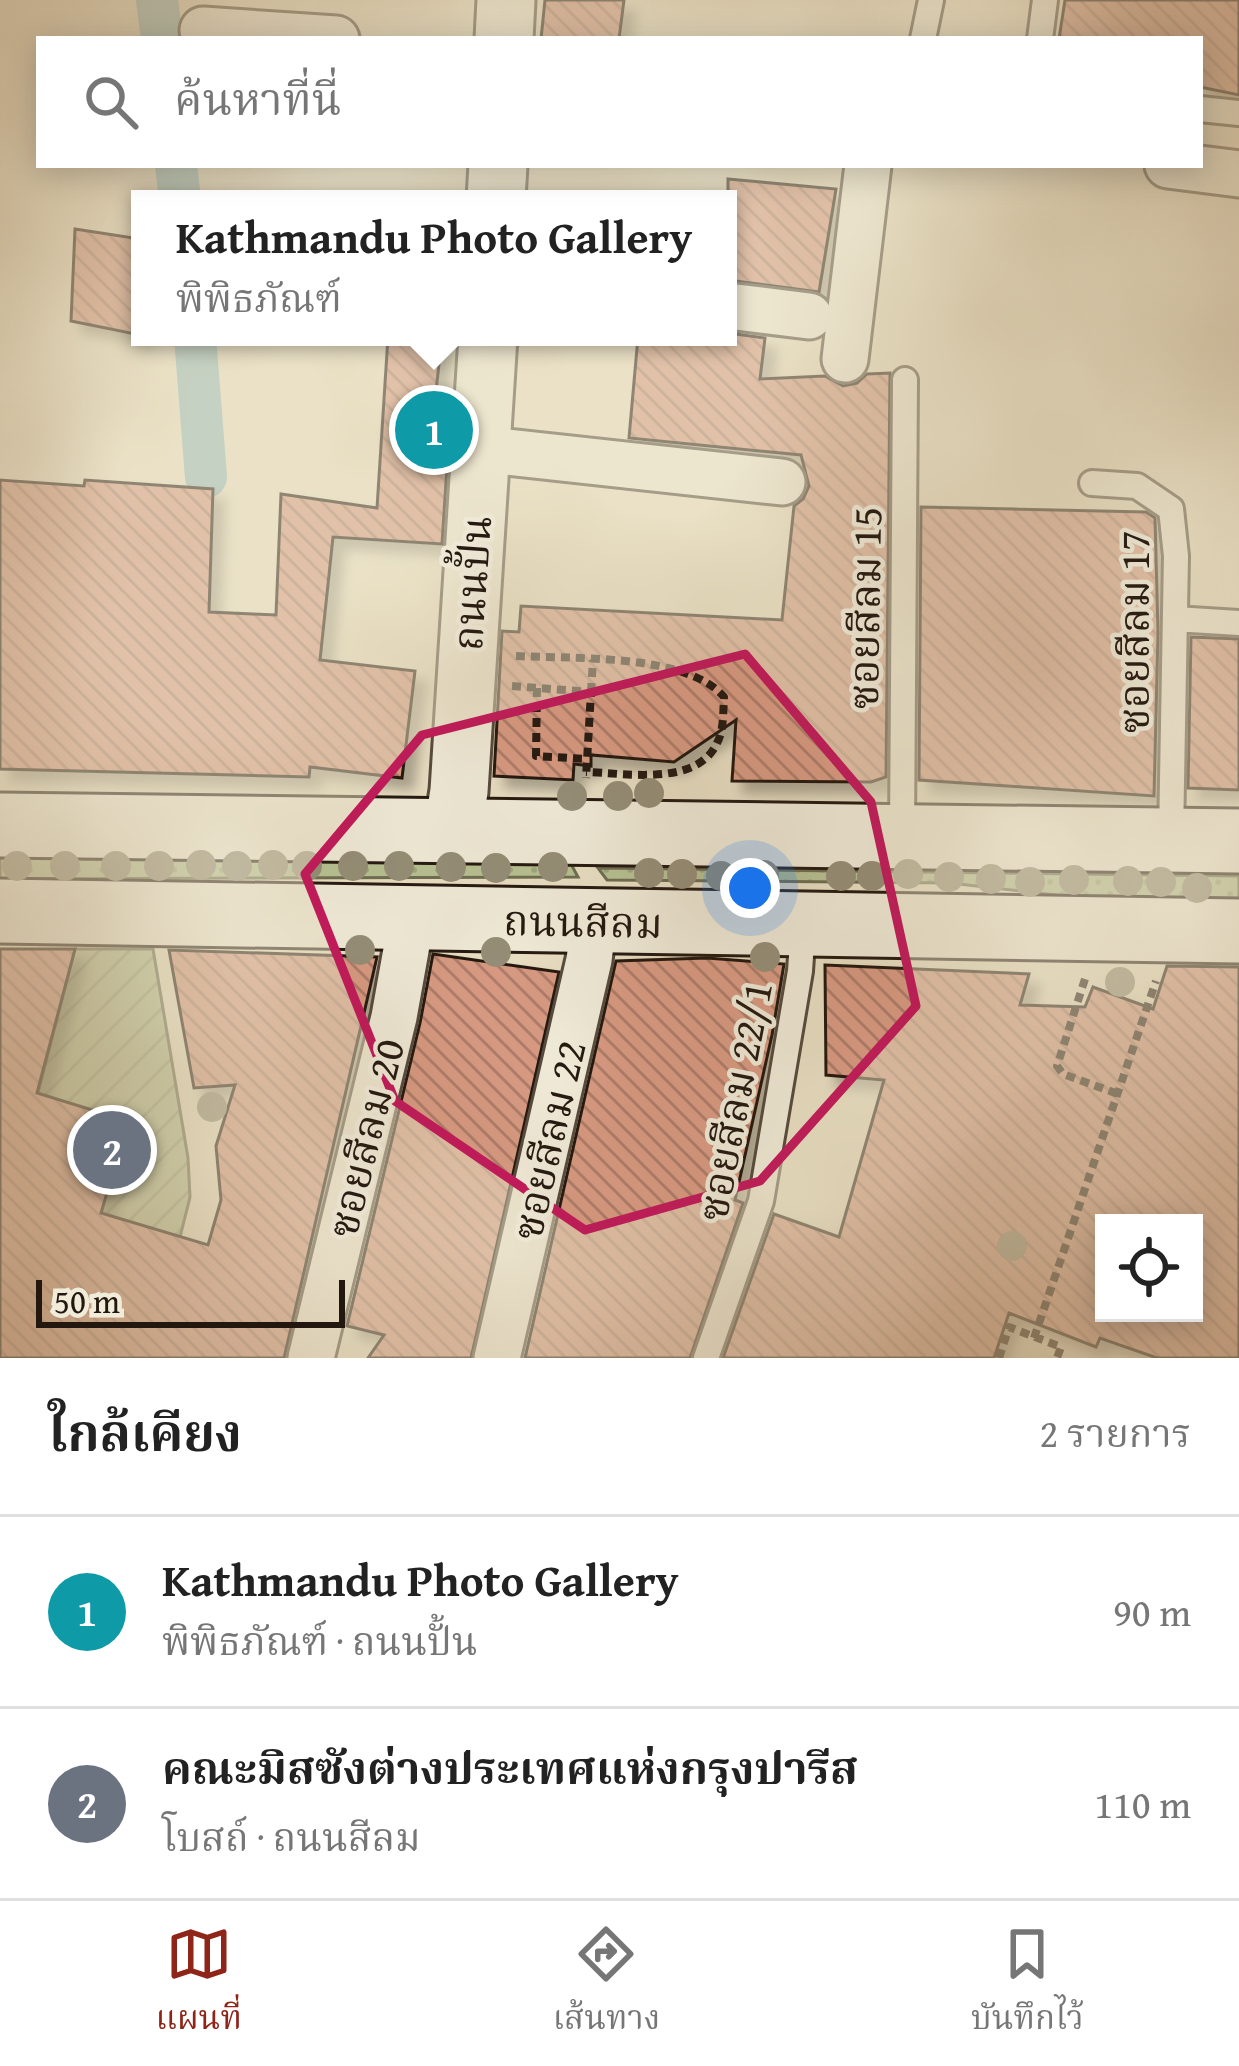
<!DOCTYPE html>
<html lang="th">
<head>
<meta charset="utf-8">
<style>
	:root { --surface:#fff; --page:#f2f2f2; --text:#222; --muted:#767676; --line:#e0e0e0; --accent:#8f2418 }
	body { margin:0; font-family:"Gentium Book Plus","Noto Serif Thai",serif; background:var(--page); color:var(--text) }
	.controls { position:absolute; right:36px; bottom:36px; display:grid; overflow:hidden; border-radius:0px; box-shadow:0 6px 30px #0003 }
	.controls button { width:108px; height:108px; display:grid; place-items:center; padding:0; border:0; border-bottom:3px solid var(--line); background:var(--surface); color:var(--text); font:60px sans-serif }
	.scale { position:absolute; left:36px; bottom:30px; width:309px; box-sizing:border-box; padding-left:12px; border:6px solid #231810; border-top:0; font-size:33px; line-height:42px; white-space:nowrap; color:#231810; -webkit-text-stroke:9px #f1ecda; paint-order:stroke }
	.you { position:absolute; left:750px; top:888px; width:42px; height:42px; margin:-30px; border:9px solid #fff; border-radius:50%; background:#1a73e8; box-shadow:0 0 0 18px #1a73e833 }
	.badge { display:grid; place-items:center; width:78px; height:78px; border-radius:50%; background:var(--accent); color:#fff; font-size:39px; font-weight:700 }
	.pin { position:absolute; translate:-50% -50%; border:6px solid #fff; box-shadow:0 3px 12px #0006 }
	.popup { position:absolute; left:131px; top:190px; width:606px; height:156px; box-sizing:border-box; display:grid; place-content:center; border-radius:0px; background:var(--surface); filter:drop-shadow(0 3px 9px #0005); font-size:39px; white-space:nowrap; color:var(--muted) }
	.popup b { font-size:45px; color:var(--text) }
	.popup::after { content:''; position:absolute; left:50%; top:100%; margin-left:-24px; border:24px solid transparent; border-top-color:var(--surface) }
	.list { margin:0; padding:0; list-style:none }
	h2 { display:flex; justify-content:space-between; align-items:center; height:156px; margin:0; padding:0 48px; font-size:51px }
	h2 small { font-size:39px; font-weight:400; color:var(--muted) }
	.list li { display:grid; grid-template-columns:78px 1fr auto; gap:36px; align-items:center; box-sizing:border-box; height:192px; padding:0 48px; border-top:3px solid var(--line) }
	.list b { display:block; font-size:45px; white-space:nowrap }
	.list p { margin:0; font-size:39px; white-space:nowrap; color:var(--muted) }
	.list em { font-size:39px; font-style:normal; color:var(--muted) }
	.icon { flex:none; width:66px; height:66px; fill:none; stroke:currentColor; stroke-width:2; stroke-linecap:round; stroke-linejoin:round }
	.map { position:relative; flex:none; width:1239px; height:1358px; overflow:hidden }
	.search { position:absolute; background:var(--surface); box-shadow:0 6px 30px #0003; left:36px; right:36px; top:36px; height:132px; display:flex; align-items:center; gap:30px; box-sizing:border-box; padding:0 42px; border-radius:0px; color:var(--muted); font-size:45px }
	.sheet { height:540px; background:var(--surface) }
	nav { display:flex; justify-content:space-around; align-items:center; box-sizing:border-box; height:168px; border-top:3px solid var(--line); background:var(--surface); font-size:33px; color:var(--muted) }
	nav a { display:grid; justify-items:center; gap:6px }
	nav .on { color:var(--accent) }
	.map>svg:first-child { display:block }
	.grass { fill:url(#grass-dots); stroke:#6d6d52; stroke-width:3 }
	.garden { fill:url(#garden-furrows); stroke:#6d6d52; stroke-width:3 }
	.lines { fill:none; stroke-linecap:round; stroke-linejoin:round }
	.canal { stroke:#9abcbd; stroke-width:42 }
	.building { fill:url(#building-back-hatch); stroke:#231810; stroke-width:3; fill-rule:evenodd; filter:url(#shadow) }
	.service-casing { stroke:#554a3e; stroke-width:30 }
	.minor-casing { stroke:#554a3e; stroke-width:51 }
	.tertiary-casing { stroke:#554a3e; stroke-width:63 }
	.secondary-casing { stroke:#231810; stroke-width:69 }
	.path { stroke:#231810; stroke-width:8; stroke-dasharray:9 6; stroke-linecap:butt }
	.service { stroke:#f1ecda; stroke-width:24 }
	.minor { stroke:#f1ecda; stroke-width:45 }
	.tertiary { stroke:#f1ecda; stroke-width:57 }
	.secondary { stroke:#f1ecda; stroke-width:63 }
	.tree { fill:#958e78 }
	.marked { fill:none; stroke:#c2185b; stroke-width:9; stroke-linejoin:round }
	.labels { text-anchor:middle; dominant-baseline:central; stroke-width:9; stroke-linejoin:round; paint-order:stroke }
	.street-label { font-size:42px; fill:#231810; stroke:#f1ecda }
</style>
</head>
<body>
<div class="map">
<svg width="1239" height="1358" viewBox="0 0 1239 1358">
	<defs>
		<pattern id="grass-dots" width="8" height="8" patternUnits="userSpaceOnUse" patternTransform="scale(3)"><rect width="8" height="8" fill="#b7c294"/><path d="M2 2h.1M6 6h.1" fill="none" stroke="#9da67f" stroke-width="1.8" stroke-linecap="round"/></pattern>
		<pattern id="garden-furrows" width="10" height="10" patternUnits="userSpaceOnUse" patternTransform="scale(3)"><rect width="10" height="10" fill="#b7c294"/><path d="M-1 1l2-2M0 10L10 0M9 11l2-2" fill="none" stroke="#9da67f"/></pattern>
		<pattern id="building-back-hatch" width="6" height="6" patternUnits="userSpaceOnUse" patternTransform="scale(3)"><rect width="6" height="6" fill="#d89a83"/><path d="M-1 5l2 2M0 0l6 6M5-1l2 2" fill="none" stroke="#af7d6a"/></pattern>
		<filter id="shadow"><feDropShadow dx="11" dy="11" stdDeviation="6" flood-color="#0004"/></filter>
	</defs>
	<rect width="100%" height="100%" fill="#eae1c6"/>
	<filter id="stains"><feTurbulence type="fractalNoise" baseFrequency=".00167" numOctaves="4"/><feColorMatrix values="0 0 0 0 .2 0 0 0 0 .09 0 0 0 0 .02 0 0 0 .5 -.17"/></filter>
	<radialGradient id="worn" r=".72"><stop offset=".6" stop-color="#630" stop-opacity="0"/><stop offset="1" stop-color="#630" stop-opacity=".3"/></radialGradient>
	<path class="grass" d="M 0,858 L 571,864 L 578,877 L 0,879 Z
		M 598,868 L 1239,876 L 1239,903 L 1091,899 L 950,883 L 607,880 Z"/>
	<path class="garden" d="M 75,949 L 153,949 L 188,1158 L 190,1197 L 180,1237 L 101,1213 L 52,1098 L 38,1093 Z"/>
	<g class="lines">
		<path class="canal" d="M 157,0 L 162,39
			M 176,165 L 180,199
			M 195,337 L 206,477"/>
	</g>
	<path class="building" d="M 545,0 L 624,0 L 619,39 L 541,39 Z
		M 1065,0 L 1239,0 L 1239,95 L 1200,87 L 1200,39 L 1059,39 Z
		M 728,179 L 836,189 L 819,292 L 728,280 Z
		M 75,229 L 140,239 L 140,335 L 71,321 Z
		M 728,333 L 765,338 L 760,379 L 825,376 L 843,386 L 857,383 L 867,374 L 890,373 L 886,777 L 871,782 L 732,781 L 736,720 L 674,762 L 591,755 L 591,766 L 574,764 L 573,780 L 494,776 L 502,631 L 519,632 L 521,606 L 782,620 L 794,506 L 803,499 L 809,486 L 801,455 L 629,438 L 638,337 L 728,337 Z
		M 388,337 L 442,337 L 435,400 L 451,403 L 442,544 L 333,537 L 320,660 L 415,671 L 402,778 L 310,767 L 309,777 L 0,769 L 0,480 L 84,486 L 85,480 L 213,489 L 209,612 L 276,615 L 281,494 L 377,508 Z
		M 921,507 L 1146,512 L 1155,518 L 1158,632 L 1154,796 L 919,780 Z
		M 1191,637 L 1239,639 L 1239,790 L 1188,788 Z
		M 0,949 L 75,949 L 37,1093 L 128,1121 L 101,1213 L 208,1245 L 221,1200 L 216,1146 L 235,1085 L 194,1088 L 169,950 L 377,957 L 284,1358 L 0,1358 Z
		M 433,954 L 559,972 L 471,1358 L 368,1358 L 384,1335 L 347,1326 L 420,1023 Z
		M 707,958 L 784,964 L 772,1035 L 735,1200 L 743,1203 L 690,1358 L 525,1358 L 616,961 Z
		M 825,965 L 1029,974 L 1020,1005 L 1085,1007 L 1093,987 L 1153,1009 L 1167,966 L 1239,967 L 1239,1358 L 1157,1358 L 1100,1338 L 1096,1347 L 1009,1313 L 994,1358 L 723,1358 L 774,1214 L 839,1237 L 884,1080 L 826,1075 ZM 1104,1223 L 1194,1223 L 1194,1313 L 1104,1313 Z"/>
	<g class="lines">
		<g class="service-casing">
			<path id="service" d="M 923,39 L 931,0
				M 1040,39 L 1045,0
				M 1200,109 L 1239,113
				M 1092,483 L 1137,486 L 1171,509 L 1176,556 L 1171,837
				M 1175,619 L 1239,623
				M 902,835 L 905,380
				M 706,1358 L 761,1201 L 800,971 L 803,927"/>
		</g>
		<g class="minor-casing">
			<path id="minor" d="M 203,30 L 336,39
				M 1168,165 L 1239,174
				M 728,306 L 809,316
				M 845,359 L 868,165
				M 480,449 L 782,482
				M 311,1358 L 394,1017 L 412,917
				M 497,1358 L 589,960 L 594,921"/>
		</g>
		<g class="tertiary-casing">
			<path id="tertiary" d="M 504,39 L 506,0
				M 496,199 L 498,165
				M 453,829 L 459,791 L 488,337"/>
		</g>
		<g class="secondary-casing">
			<path id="secondary" d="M 0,825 L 1239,841
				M 0,911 L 1239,931"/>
		</g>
		<path class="path" d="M 516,656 C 571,659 687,653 724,697 C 723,712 724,730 717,743 C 697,787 625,773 586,772
			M 512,686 L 591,692 L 586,778
			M 537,688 L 536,756 L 587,759
			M 591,692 L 593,660
			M 1085,979 L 1057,1066 L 1063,1074 L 1118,1094
			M 1034,1338 L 1156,981
			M 999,1358 L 1009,1327 L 1061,1347 L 1057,1358"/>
		<use href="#service" class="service"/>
		<use href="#minor" class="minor"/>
		<use href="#tertiary" class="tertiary"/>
		<use href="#secondary" class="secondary"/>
	</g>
	<g class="tree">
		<circle cx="649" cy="793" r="15"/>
		<circle cx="572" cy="796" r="15"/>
		<circle cx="618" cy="796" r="15"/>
		<circle cx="201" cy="865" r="15"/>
		<circle cx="273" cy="865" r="15"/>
		<circle cx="17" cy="866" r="15"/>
		<circle cx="65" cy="866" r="15"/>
		<circle cx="116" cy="866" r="15"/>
		<circle cx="159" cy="866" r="15"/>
		<circle cx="237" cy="866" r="15"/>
		<circle cx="307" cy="866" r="15"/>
		<circle cx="353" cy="866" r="15"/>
		<circle cx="399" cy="866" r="15"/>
		<circle cx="451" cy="867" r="15"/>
		<circle cx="553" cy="867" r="15"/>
		<circle cx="496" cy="868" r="15"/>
		<circle cx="649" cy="873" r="15"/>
		<circle cx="682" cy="874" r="15"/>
		<circle cx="908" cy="874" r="15"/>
		<circle cx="764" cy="875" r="15"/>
		<circle cx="721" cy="876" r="15"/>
		<circle cx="841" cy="876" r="15"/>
		<circle cx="872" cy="876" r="15"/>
		<circle cx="949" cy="877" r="15"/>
		<circle cx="991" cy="879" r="15"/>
		<circle cx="1074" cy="880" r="15"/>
		<circle cx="1128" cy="881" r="15"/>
		<circle cx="1030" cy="882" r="15"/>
		<circle cx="1161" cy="882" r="15"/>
		<circle cx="1197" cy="888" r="15"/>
		<circle cx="360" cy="950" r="15"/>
		<circle cx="496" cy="952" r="15"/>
		<circle cx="765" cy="957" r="15"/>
		<circle cx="1120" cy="982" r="15"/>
		<circle cx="212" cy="1107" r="15"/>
		<circle cx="1012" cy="1246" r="15"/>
	</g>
	<path d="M0 0H1239V1358H0ZM 745,654 L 871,802 L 916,1006 L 760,1181 L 585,1230 L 395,1101 L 305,874 L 422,735 Z" fill="#eae1c6" fill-opacity=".55" fill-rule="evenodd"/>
	<path class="marked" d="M 745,654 L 871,802 L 916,1006 L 760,1181 L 585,1230 L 395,1101 L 305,874 L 422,735 Z"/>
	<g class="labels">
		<g class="street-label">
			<text transform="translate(471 583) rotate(-86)">ถนนปั้น</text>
			<text transform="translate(864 608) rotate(-89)">ซอยสีลม 15</text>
			<text transform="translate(1133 632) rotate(-90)">ซอยสีลม 17</text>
			<text transform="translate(583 921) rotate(1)">ถนนสีลม</text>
			<text transform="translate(734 1101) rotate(-79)">ซอยสีลม 22/1</text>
			<text transform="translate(365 1138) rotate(-76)">ซอยสีลม 20</text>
			<text transform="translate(548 1140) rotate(-77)">ซอยสีลม 22</text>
		</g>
	</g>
	<rect width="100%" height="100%" filter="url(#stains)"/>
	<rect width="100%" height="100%" fill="url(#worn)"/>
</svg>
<div class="controls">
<button><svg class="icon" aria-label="locate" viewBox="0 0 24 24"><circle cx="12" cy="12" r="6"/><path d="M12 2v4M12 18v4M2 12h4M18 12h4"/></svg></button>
</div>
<div class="scale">50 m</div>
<div class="you"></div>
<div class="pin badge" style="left:434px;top:430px;background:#0f9aa8">1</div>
<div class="popup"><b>Kathmandu Photo Gallery</b>พิพิธภัณฑ์</div>
<div class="pin badge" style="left:112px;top:1150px;background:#6b7280">2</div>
<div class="search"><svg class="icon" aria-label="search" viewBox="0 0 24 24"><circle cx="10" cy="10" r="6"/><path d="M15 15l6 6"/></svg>ค้นหาที่นี่</div>
</div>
<section class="sheet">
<h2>ใกล้เคียง<small>2 รายการ</small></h2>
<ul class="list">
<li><span class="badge" style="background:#0f9aa8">1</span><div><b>Kathmandu Photo Gallery</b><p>พิพิธภัณฑ์ · ถนนปั้น</p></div><em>90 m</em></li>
<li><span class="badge" style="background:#6b7280">2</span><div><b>คณะมิสซังต่างประเทศแห่งกรุงปารีส</b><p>โบสถ์ · ถนนสีลม</p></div><em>110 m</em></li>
</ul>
</section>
<nav>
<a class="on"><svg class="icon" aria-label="map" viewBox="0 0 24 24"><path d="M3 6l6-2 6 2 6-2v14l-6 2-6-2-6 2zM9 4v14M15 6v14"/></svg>แผนที่</a>
<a><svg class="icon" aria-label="directions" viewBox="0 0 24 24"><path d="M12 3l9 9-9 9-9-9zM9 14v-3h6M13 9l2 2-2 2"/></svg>เส้นทาง</a>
<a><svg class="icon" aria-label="saved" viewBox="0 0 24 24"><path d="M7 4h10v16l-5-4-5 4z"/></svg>บันทึกไว้</a>
</nav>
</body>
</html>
